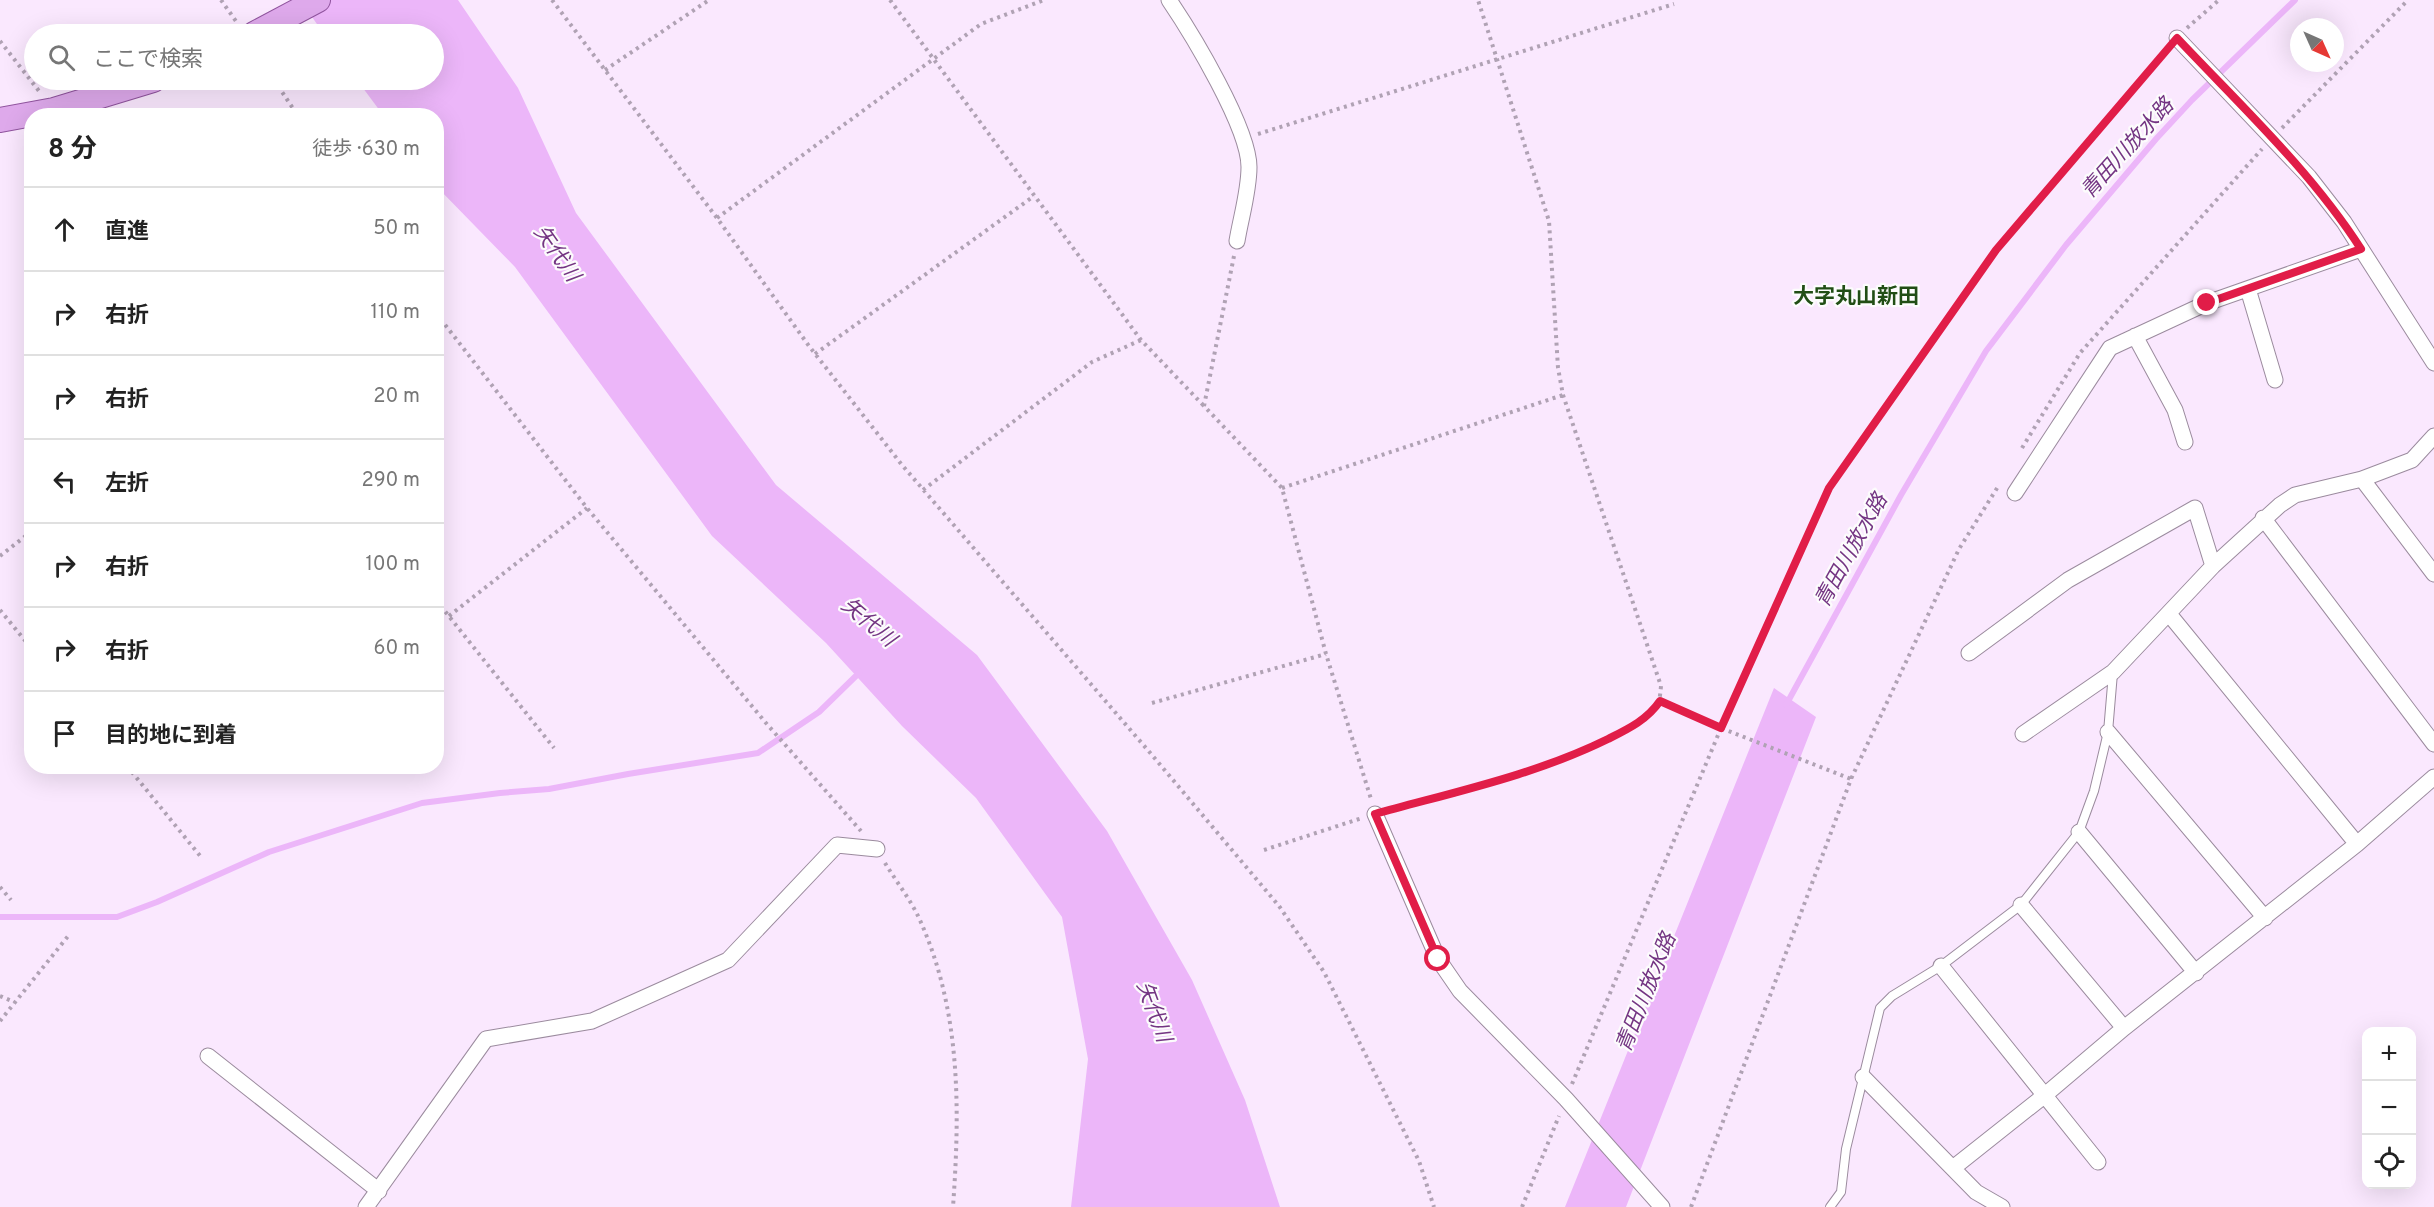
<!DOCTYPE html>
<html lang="ja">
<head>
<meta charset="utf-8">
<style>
	:root { --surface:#fff; --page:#f2f2f2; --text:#222; --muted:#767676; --line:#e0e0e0 }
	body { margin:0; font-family:Overpass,"Noto Sans JP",sans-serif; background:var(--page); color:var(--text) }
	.controls { position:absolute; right:18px; bottom:18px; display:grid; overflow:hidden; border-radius:12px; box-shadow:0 6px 24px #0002 }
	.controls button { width:54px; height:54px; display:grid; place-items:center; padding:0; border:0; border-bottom:2px solid var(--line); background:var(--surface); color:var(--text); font:30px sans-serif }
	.compass { position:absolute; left:2290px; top:18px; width:54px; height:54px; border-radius:50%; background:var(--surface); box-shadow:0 6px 24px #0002; rotate:135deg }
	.stop { position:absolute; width:18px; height:18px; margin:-14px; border:4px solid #e11d48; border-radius:50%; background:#fff }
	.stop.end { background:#e11d48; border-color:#fff; box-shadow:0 2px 6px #0008 }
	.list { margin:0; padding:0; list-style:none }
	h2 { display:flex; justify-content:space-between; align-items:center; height:78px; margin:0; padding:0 24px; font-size:26px }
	h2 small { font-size:20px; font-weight:400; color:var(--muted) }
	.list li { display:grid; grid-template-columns:39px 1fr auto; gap:18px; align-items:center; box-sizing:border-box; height:84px; padding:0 24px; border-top:2px solid var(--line) }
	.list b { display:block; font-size:22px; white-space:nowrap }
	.list em { font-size:20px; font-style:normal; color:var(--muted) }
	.icon { flex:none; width:33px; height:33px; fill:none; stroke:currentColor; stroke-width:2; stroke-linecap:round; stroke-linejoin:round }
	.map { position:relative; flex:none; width:2434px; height:1207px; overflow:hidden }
	.search { position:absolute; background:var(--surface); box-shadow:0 6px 24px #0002; left:24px; top:24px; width:420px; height:66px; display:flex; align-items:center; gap:15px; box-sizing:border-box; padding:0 21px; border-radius:33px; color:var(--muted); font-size:22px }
	.panel { position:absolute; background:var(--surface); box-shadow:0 6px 24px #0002; left:24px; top:108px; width:420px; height:666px; border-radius:24px }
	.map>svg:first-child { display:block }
	.water { fill:#ecb6f9 }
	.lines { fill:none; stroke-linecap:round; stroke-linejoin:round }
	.stream { stroke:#ecb6f9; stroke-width:6 }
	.lane-casing { stroke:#9b8b9e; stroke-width:10 }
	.street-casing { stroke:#9b8b9e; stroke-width:17 }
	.primary-casing { stroke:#90549e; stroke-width:26 }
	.path { stroke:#b0a2b4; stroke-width:4; stroke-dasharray:3 4.5; stroke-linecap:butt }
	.lane { stroke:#fff; stroke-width:8 }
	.street { stroke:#fff; stroke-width:15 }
	.primary { stroke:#dea9eb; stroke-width:24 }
	.route { stroke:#e11d48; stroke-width:8 }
	.labels { text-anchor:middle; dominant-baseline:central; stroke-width:4.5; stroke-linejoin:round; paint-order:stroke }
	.water-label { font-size:21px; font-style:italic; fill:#743583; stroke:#fcfcfc }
	.neighbourhood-label { font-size:21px; font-weight:bold; fill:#214e15; stroke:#fcfcfc }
</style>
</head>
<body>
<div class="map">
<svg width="2434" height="1207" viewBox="0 0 2434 1207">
	<rect width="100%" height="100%" fill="#fae8fe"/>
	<path class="water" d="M 300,0 L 458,0 L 518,88 L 576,213 L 776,485 L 977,655 L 1107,831 L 1192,980 L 1245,1100 L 1280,1207 L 1071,1207 L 1088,1059 L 1062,917 L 976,798 L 902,726 L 826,643 L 712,536 L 515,267 L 437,187 L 436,116 L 383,115 L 357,80 L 434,80 L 434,34 L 324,34 Z
		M 1774,688 L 1816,717 L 1626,1207 L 1565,1207 Z"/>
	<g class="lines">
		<path class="stream" d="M 1786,705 L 1901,495 L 1986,351 L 2066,245 L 2156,139 L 2192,100 L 2295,0
			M 0,917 L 117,917 L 157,902 L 269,852 L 422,803 L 500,793 L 549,789 L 628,774 L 758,753 L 819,712 L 860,672"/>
		<g class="lane-casing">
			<path id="lane" d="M 1830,1207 L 1841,1192 L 1846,1149 L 1880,1008 L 1892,996 L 1941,966 L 2021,905 L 2079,832 L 2094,791 L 2108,732 L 2113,673"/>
		</g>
		<g class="street-casing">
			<path id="street" d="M 1169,0 C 1192,34 1249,128 1249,167 C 1249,191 1241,217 1237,241
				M 2177,38 L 2309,177 L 2344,222 L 2434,363
				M 2248,289 L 2275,380
				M 2135,336 L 2175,410 L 2185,442
				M 2362,479 L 2434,574
				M 2015,493 L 2110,348 L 2207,303 L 2361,249
				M 2263,518 L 2434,744
				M 2169,614 L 2357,844
				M 1969,653 L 2068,580 L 2195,508 L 2213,566
				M 2108,732 L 2265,918
				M 2023,734 L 2113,672 L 2213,566 L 2280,505 L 2295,495 L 2362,479 L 2412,460 L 2434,436
				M 1375,814 L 1438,959 L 1460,991 L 1566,1099 L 1662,1207
				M 2079,832 L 2196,973
				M 2021,905 L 2124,1028
				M 1941,966 L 2098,1162
				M 208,1056 L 379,1191
				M 1863,1077 L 1976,1192 L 2002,1207
				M 1953,1168 L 2045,1095 L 2124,1028 L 2357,844 L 2434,777
				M 366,1207 L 486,1039 L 592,1021 L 728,960 L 837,845 L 877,849"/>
		</g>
		<g class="primary-casing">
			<path id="primary" d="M 254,34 L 318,0
				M 0,120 L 54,110 L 153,80"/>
		</g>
		<path class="path" d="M 221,0 L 238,24
			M 552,0 L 717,218 L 809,346 L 902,465 L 1152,755 L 1279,906 L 1324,972 L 1419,1161 L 1434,1207
			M 890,0 L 1141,340 L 1204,406
			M 2187,28 L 2219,0
			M 0,41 L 39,91
			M 605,70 L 709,0
			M 274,80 L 298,116
			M 2282,128 L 2408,0
			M 1258,134 L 1674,4
			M 717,218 L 981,24 L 1044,0
			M 1234,256 L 1204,406 L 1282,488 L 1326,654 L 1371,799
			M 436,313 L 587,508 L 766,723 L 861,831
			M 815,354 L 1034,196
			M 2022,448 L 2080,353 L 2262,149
			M 1282,488 L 1563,395
			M 923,490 L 1092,362 L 1141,340
			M 0,556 L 32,531
			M 436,600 L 554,748
			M 0,610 L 32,649
			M 449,616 L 587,508
			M 1660,701 L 1721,728 L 1851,779
			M 1152,703 L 1326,654
			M 127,766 L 201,857
			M 1389,810 C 1464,789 1540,773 1610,738 C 1624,730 1642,723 1653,711 C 1660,703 1660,696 1661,686 L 1563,395 L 1558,368 L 1549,221 L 1478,0
			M 1264,850 L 1362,818
			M 885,863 C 896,881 910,899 919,918 C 961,1010 960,1108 953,1207
			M 0,887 L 11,900
			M 0,996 L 14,1002
			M 0,1021 L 69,935
			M 1572,1084 L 1721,728 L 1829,488 L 1996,250 L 2168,49
			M 1522,1207 L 1559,1116
			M 1691,1207 L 1851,779 L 1959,549 L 1999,485"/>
		<use href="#lane" class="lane"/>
		<use href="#street" class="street"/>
		<use href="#primary" class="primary"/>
	</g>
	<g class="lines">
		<path class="route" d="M 1438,959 L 1375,814 C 1454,792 1535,775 1608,739 C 1628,729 1647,720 1660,701 L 1721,728 L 1829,488 L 1996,250 L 2177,38 C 2241,106 2310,170 2361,249 L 2207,303"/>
	</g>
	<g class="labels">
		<g class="water-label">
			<text transform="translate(2128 149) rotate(-48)">青田川放水路</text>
			<text transform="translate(556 254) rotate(55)">矢代川</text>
			<text transform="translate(1852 551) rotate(-61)">青田川放水路</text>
			<text transform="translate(868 623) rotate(40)">矢代川</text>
			<text transform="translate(1647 993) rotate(-68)">青田川放水路</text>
			<text transform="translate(1153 1012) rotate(70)">矢代川</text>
		</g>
		<g class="neighbourhood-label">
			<text x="1856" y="297">大字丸山新田</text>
		</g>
	</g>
</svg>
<div class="controls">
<button>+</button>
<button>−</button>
<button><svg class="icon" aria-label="locate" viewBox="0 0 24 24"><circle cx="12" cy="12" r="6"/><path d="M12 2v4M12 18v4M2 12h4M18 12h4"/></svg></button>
</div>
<svg class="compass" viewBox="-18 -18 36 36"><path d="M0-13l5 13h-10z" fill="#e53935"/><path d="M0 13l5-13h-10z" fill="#767676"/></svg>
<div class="stop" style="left:1438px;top:959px"></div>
<div class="stop end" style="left:2207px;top:303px"></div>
<div class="search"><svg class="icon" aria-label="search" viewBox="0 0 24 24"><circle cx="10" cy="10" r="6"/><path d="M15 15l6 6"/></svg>ここで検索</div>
<section class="panel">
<h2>8 分<small>徒歩 · 630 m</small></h2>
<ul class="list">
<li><svg class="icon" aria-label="ahead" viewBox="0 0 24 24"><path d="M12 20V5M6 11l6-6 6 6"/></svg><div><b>直進</b></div><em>50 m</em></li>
<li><svg class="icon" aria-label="right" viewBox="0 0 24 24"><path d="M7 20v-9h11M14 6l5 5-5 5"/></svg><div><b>右折</b></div><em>110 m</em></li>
<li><svg class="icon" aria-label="right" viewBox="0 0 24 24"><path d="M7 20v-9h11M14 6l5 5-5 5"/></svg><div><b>右折</b></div><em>20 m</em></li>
<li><svg class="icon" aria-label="left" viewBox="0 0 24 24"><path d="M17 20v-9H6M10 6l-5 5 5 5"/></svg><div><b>左折</b></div><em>290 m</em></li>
<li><svg class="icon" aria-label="right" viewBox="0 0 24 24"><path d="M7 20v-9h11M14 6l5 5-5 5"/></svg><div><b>右折</b></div><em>100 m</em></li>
<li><svg class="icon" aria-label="right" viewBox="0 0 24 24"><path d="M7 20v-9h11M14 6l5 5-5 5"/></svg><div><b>右折</b></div><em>60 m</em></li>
<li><svg class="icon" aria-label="arrive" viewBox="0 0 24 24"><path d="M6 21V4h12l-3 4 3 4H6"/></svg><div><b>目的地に到着</b></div></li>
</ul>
</section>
</div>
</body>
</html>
